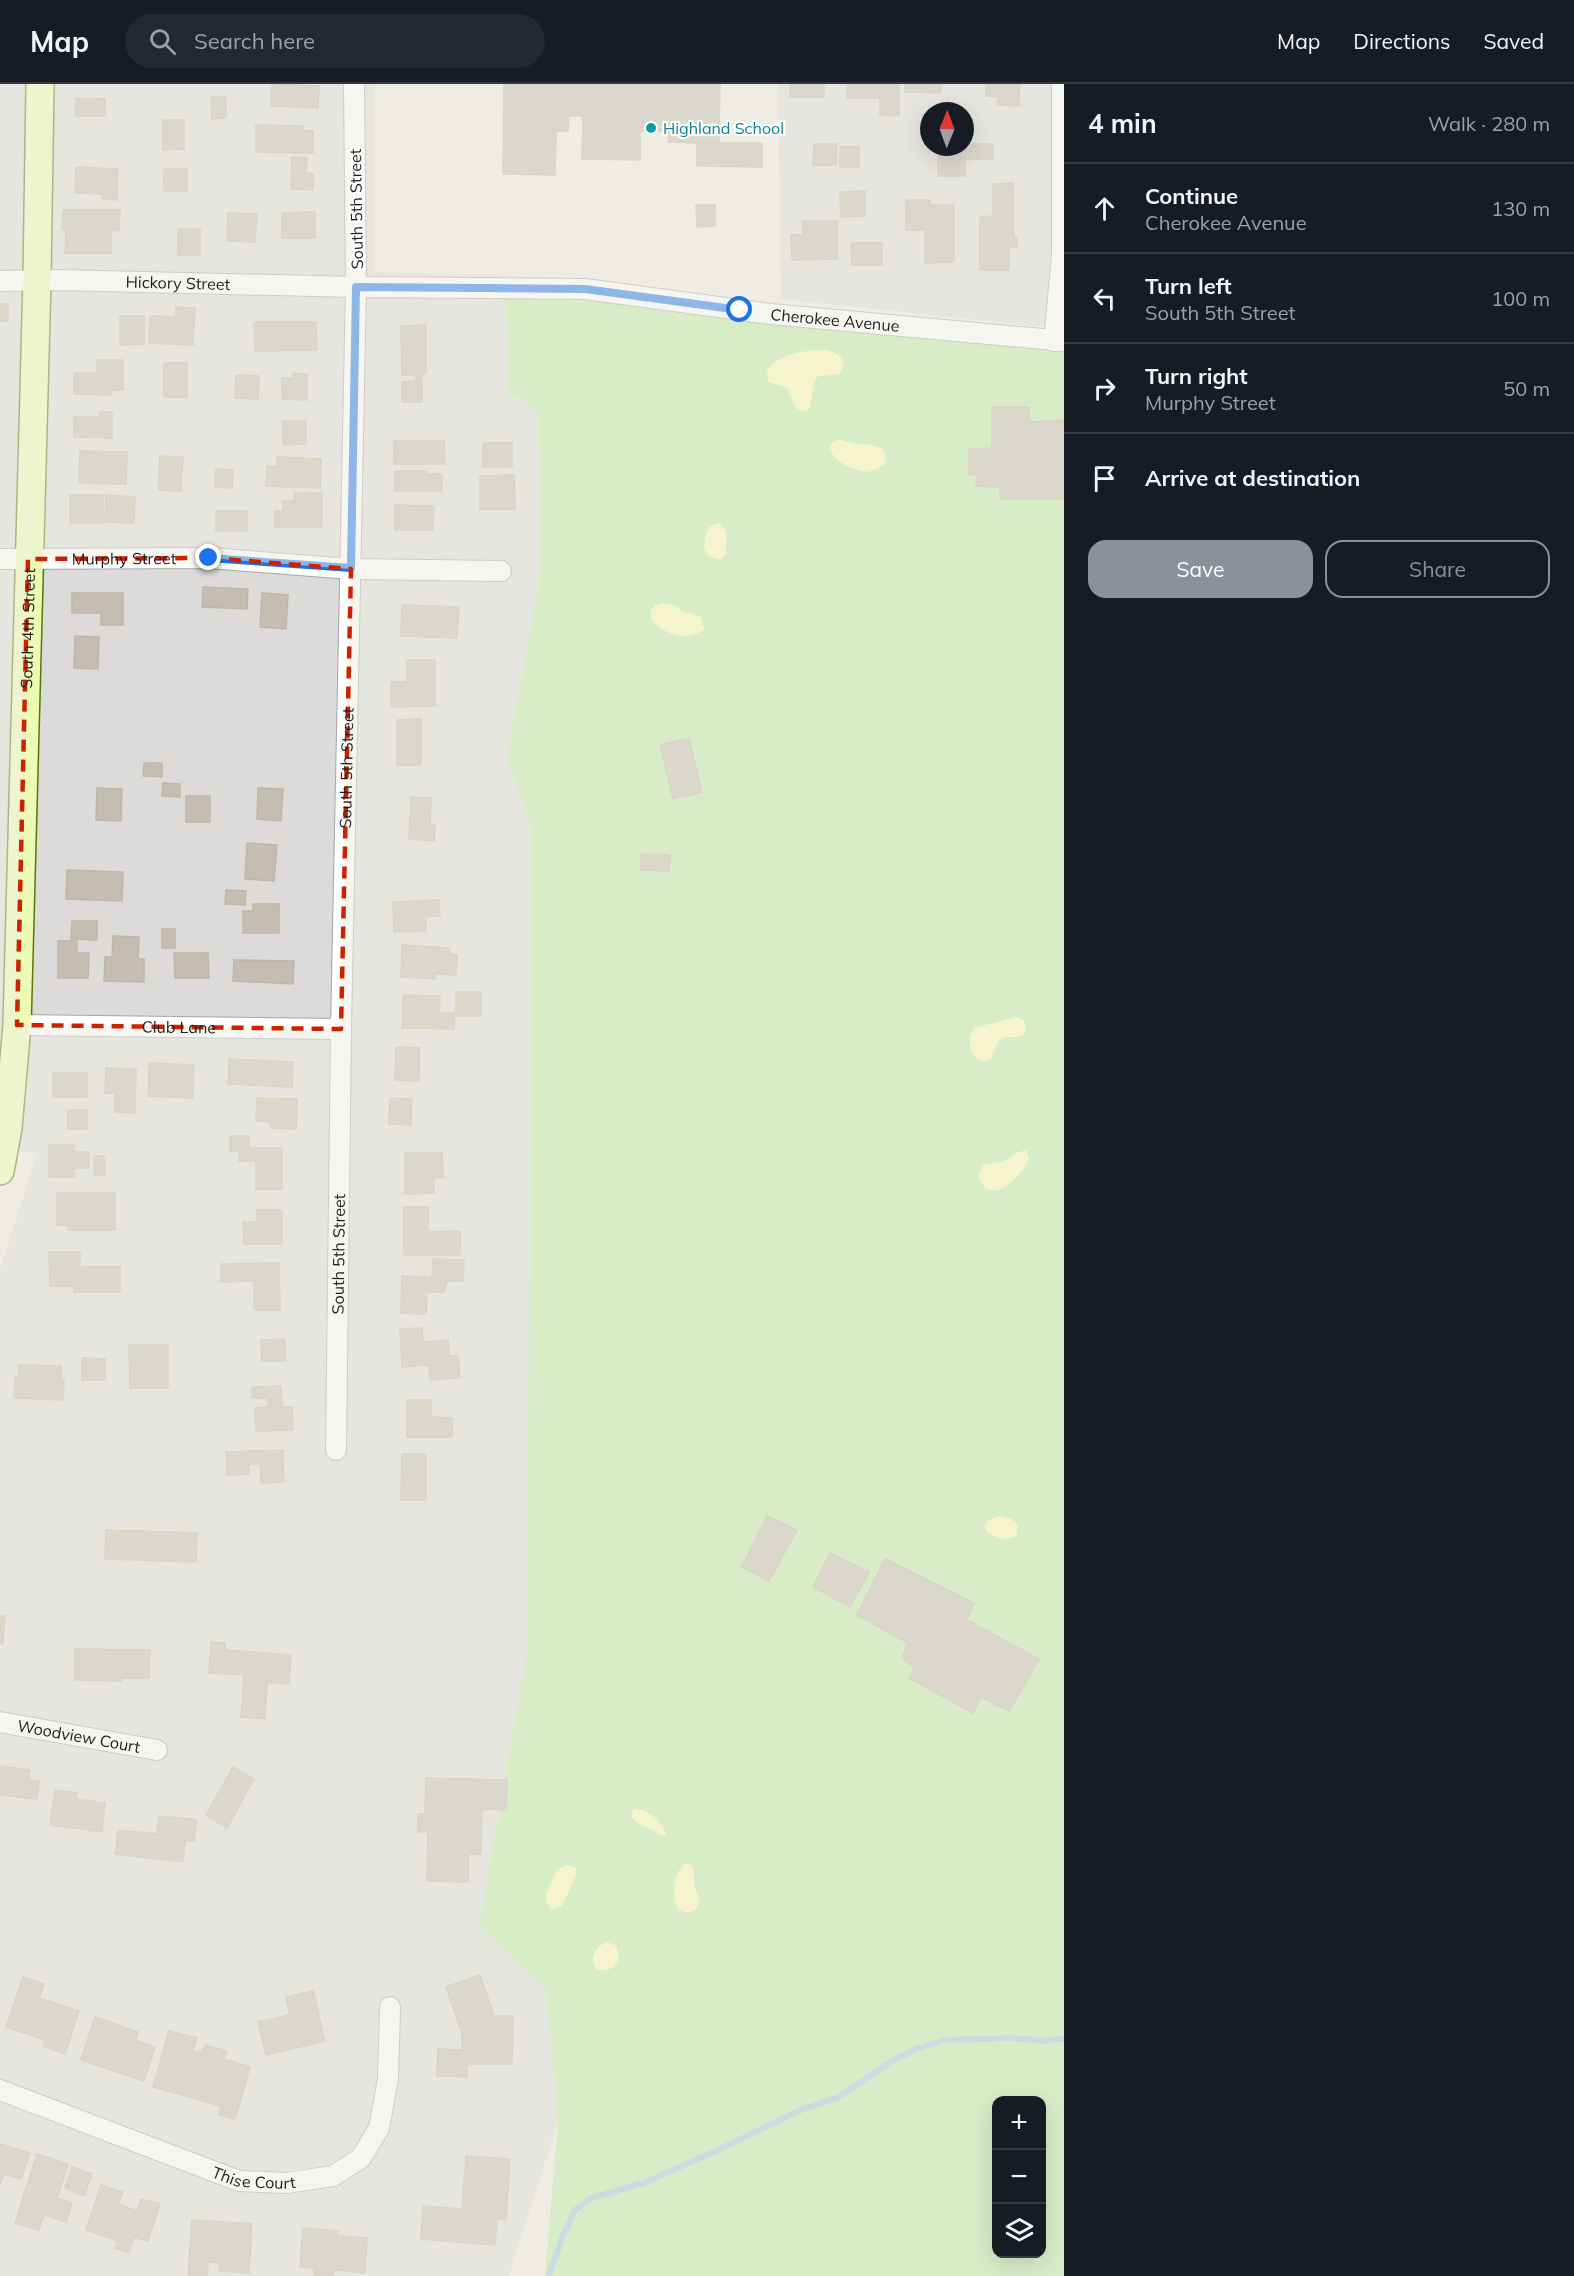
<!DOCTYPE html>
<html lang="en">
<head>
<meta charset="utf-8">
<style>
	:root { --surface:#171b24; --page:#242831; --text:#f1f3f6; --muted:#9ea1a6; --line:#363941; --accent:#8c9099 }
	body { margin:0; font-family:Mulish,sans-serif; background:var(--page); color:var(--text) }
	.controls { position:absolute; right:18px; bottom:18px; display:grid; overflow:hidden; border-radius:12px; box-shadow:0 6px 24px #0002 }
	.controls button { width:54px; height:54px; display:grid; place-items:center; padding:0; border:0; border-bottom:2px solid var(--line); background:var(--surface); color:var(--text); font:30px sans-serif }
	.compass { position:absolute; left:920px; top:18px; width:54px; height:54px; border-radius:50%; background:var(--surface); box-shadow:0 6px 24px #0002; rotate:1deg }
	.stop { position:absolute; width:18px; height:18px; margin:-14px; border:4px solid #1a73e8; border-radius:50%; background:#fff }
	.stop.end { background:#1a73e8; border-color:#fff; box-shadow:0 2px 6px #0008 }
	.list { margin:0; padding:0; list-style:none }
	h2 { display:flex; justify-content:space-between; align-items:center; height:78px; margin:0; padding:0 24px; font-size:26px }
	h2 small { font-size:20px; font-weight:400; color:var(--muted) }
	.list li { display:grid; grid-template-columns:39px 1fr auto; gap:18px; align-items:center; box-sizing:border-box; height:90px; padding:0 24px; border-top:2px solid var(--line) }
	.list b { display:block; font-size:22px; white-space:nowrap }
	.list p { margin:0; font-size:20px; white-space:nowrap; color:var(--muted) }
	.list em { font-size:20px; font-style:normal; color:var(--muted) }
	.actions { display:flex; gap:12px; padding:18px 24px }
	.actions a { flex:1; padding:14px 0; border:2px solid var(--accent); border-radius:18px; text-align:center; font-size:21px; color:var(--accent) }
	.actions .main { background:var(--accent); color:#fff }
	.icon { flex:none; width:33px; height:33px; fill:none; stroke:currentColor; stroke-width:2; stroke-linecap:round; stroke-linejoin:round }
	.map { position:relative; flex:none; width:1064px; height:2192px; overflow:hidden }
	header { display:flex; align-items:center; gap:36px; box-sizing:border-box; height:84px; padding:0 30px; background:var(--surface); border-bottom:2px solid var(--line) }
	header strong { font-size:28px }
	nav { display:flex; gap:33px; margin-inline-start:auto; font-size:21px }
	.search { width:420px; height:54px; background:var(--page); display:flex; align-items:center; gap:15px; box-sizing:border-box; padding:0 21px; border-radius:33px; color:var(--muted); font-size:22px }
	main { display:flex }
	aside { flex:1; background:var(--surface) }
	.map>svg:first-child { display:block }
	.residential { fill:#dcdbda; fill-rule:evenodd }
	.grass { fill:#bceba7; fill-rule:evenodd }
	.sand { fill:#fffdb1 }
	.lines { fill:none; stroke-linecap:round; stroke-linejoin:round }
	.stream { stroke:#a1c6df; stroke-width:6 }
	.building { fill:#c4bdb2; stroke:#c1b6a5; stroke-width:1.5 }
	.street-casing { stroke:#a5a5a5; stroke-width:22 }
	.secondary-casing { stroke:#577801; stroke-width:30 }
	.street { stroke:#fff; stroke-width:20 }
	.secondary { stroke:#ecfcb4; stroke-width:27 }
	.route { stroke:#1a73e8; stroke-width:8 }
	.marked { fill:none; stroke:#cb2300; stroke-width:4.5; stroke-dasharray:12 8; stroke-linejoin:round }
	.culture-dot { fill:#0f9aa8; stroke:#fff; stroke-width:2 }
	.labels { text-anchor:middle; dominant-baseline:central; stroke-width:4.5; stroke-linejoin:round; paint-order:stroke }
	.culture-label { font-size:16px; fill:#0d838f; stroke:#fff; text-anchor:start }
	.street-label { font-size:16px; fill:#1e1e1e; stroke:#fff }
</style>
</head>
<body>
<header>
<strong>Map</strong>
<div class="search"><svg class="icon" aria-label="search" viewBox="0 0 24 24"><circle cx="10" cy="10" r="6"/><path d="M15 15l6 6"/></svg>Search here</div>
<nav><a>Map</a><a>Directions</a><a>Saved</a></nav>
</header>
<main>
<div class="map">
<svg width="1064" height="2192" viewBox="0 0 1064 2192">
	<rect width="100%" height="100%" fill="#efede3"/>
	<path class="residential" d="M 0,0 L 375,0 L 375,188 L 503,191 L 506,212 L 538,327 L 541,486 L 507,675 L 532,745 L 527,1568 L 479,1842 L 546,1905 L 558,2038 L 509,2192 L 0,2192 L 0,1185 L 37,1070 L 0,1063 Z
		M 778,0 L 1064,0 L 1064,241 L 1035,242 L 781,215 ZM 929,27 L 965,27 L 965,63 L 929,63 Z"/>
	<path class="grass" d="M 506,212 L 612,217 L 1064,262 L 1064,2192 L 545,2192 L 558,2038 L 546,1905 L 479,1842 L 527,1568 L 532,745 L 507,675 L 541,486 L 538,327 L 508,308 ZM 996,2016 L 1042,2016 L 1042,2170 L 996,2170 Z"/>
	<path class="sand" d="M 824,266 C 838,267 850,278 839,290 L 818,292 L 814,298 L 810,324 C 794,335 793,312 786,303 L 768,298 L 767,287 C 779,268 805,267 824,266 Z
		M 838,355 C 843,356 847,358 852,359 C 867,362 893,357 883,382 L 868,388 C 853,385 831,379 830,361 Z
		M 718,439 C 730,444 725,459 726,471 L 720,476 L 709,472 L 704,465 C 705,453 705,442 718,439 Z
		M 663,519 L 674,521 L 682,527 L 701,533 L 704,545 C 688,559 663,550 651,535 L 651,527 L 655,521 Z
		M 1016,933 L 1024,937 C 1032,958 1013,951 1002,954 L 997,959 L 991,975 L 985,978 C 968,974 967,957 974,944 Z
		M 1026,1066 L 1029,1075 C 1021,1093 990,1125 978,1092 L 984,1080 L 1003,1078 L 1014,1070 Z
		M 1000,1432 L 1009,1434 L 1018,1440 L 1016,1452 C 1006,1458 995,1453 986,1447 L 985,1441 L 988,1436 Z
		M 635,1725 C 652,1726 660,1737 667,1751 L 662,1751 L 636,1738 L 631,1733 L 633,1726 Z
		M 688,1779 L 694,1785 L 694,1800 L 700,1816 L 696,1826 L 688,1829 L 679,1826 C 671,1815 673,1783 688,1779 Z
		M 566,1781 L 576,1784 C 578,1794 566,1811 562,1822 L 553,1826 L 547,1820 L 546,1810 L 557,1786 Z
		M 607,1858 L 617,1862 L 619,1874 C 614,1885 607,1888 596,1885 C 589,1874 596,1862 607,1858 Z"/>
	<g class="lines">
		<path class="stream" d="M 549,2192 L 563,2151 L 575,2126 L 592,2114 L 646,2098 L 707,2071 L 801,2026 L 837,2014 L 892,1977 L 919,1964 L 945,1956 L 1012,1954 L 1044,1957 L 1064,1954"/>
	</g>
	<path class="building" d="M 272,0 L 319,2 L 318,24 L 271,22 Z
		M 504,0 L 720,0 L 719,59 L 762,59 L 762,83 L 697,82 L 697,59 L 668,58 L 669,47 L 640,47 L 640,76 L 582,75 L 583,32 L 569,32 L 568,47 L 556,47 L 555,91 L 503,90 Z
		M 790,0 L 824,0 L 824,13 L 790,13 Z
		M 847,0 L 899,0 L 899,32 L 880,31 L 880,14 L 847,14 Z
		M 905,0 L 941,0 L 941,9 L 905,8 Z
		M 986,0 L 1020,0 L 1019,22 L 998,21 L 998,13 L 986,12 Z
		M 211,13 L 226,13 L 226,34 L 212,35 Z
		M 76,14 L 105,15 L 105,32 L 75,32 Z
		M 163,36 L 184,36 L 184,65 L 163,66 Z
		M 256,41 L 303,42 L 303,47 L 313,47 L 313,69 L 256,68 Z
		M 814,60 L 837,60 L 836,81 L 813,81 Z
		M 965,60 L 993,60 L 993,75 L 965,75 L 965,92 L 938,92 L 938,63 L 965,63 Z
		M 840,63 L 859,63 L 859,83 L 840,83 Z
		M 292,73 L 307,73 L 306,89 L 314,90 L 313,106 L 291,105 Z
		M 76,83 L 118,85 L 117,116 L 103,115 L 103,110 L 75,109 Z
		M 164,85 L 187,85 L 187,107 L 164,107 Z
		M 1013,99 L 1014,153 L 1017,153 L 1017,163 L 1009,163 L 1009,186 L 980,186 L 980,133 L 993,132 L 993,100 Z
		M 865,107 L 865,132 L 841,133 L 840,108 Z
		M 906,116 L 930,116 L 930,121 L 954,121 L 954,178 L 925,179 L 925,146 L 906,146 Z
		M 696,121 L 715,121 L 715,142 L 697,143 Z
		M 63,126 L 120,126 L 119,147 L 111,146 L 111,169 L 65,169 L 66,146 L 62,146 Z
		M 315,128 L 315,154 L 282,154 L 282,129 Z
		M 228,129 L 257,130 L 255,158 L 227,157 Z
		M 803,137 L 837,137 L 838,175 L 792,176 L 791,151 L 803,151 Z
		M 178,145 L 200,145 L 200,171 L 178,171 Z
		M 851,159 L 882,159 L 882,181 L 852,181 Z
		M 0,220 L 8,220 L 8,237 L 0,237 Z
		M 176,223 L 195,224 L 193,261 L 149,259 L 150,232 L 176,233 Z
		M 120,232 L 144,232 L 144,260 L 120,261 Z
		M 254,238 L 316,238 L 317,266 L 255,267 Z
		M 426,241 L 426,290 L 422,290 L 422,318 L 402,318 L 402,298 L 416,297 L 416,291 L 402,291 L 401,242 Z
		M 97,276 L 123,276 L 123,306 L 111,306 L 112,311 L 74,310 L 74,289 L 97,289 Z
		M 164,279 L 187,279 L 187,313 L 164,313 Z
		M 293,289 L 307,290 L 307,316 L 282,315 L 282,294 L 293,294 Z
		M 236,291 L 259,292 L 258,315 L 235,314 Z
		M 992,323 L 1029,323 L 1029,338 L 1064,336 L 1064,415 L 1000,415 L 1000,403 L 976,402 L 977,391 L 969,390 L 969,365 L 992,364 Z
		M 99,328 L 112,328 L 112,354 L 74,353 L 74,333 L 99,333 Z
		M 283,337 L 306,337 L 306,360 L 283,361 Z
		M 394,357 L 444,357 L 445,380 L 394,380 Z
		M 483,359 L 512,359 L 512,383 L 483,383 Z
		M 80,367 L 127,368 L 126,400 L 79,399 Z
		M 160,372 L 183,373 L 181,407 L 158,406 Z
		M 277,373 L 321,375 L 320,404 L 266,402 L 267,382 L 277,383 Z
		M 216,385 L 233,386 L 232,404 L 215,403 Z
		M 395,387 L 426,387 L 426,390 L 442,390 L 442,407 L 395,407 Z
		M 514,391 L 515,425 L 480,425 L 480,392 Z
		M 294,409 L 322,409 L 322,443 L 275,443 L 275,427 L 283,427 L 283,417 L 294,417 Z
		M 70,411 L 103,411 L 103,439 L 70,439 Z
		M 106,411 L 135,413 L 134,439 L 105,438 Z
		M 395,421 L 434,422 L 433,446 L 395,446 Z
		M 216,427 L 247,427 L 247,447 L 216,447 Z
		M 203,503 L 248,505 L 247,525 L 202,523 Z
		M 72,509 L 123,509 L 123,541 L 101,541 L 101,529 L 72,529 Z
		M 262,509 L 288,511 L 286,545 L 260,543 Z
		M 402,521 L 459,523 L 457,554 L 401,552 Z
		M 75,552 L 99,553 L 98,585 L 74,584 Z
		M 407,576 L 435,576 L 435,622 L 391,623 L 391,598 L 407,598 Z
		M 421,635 L 421,681 L 397,681 L 397,636 Z
		M 689,654 L 702,708 L 673,715 L 660,661 Z
		M 144,679 L 162,679 L 162,693 L 143,692 Z
		M 163,699 L 180,700 L 180,713 L 162,712 Z
		M 97,704 L 122,705 L 121,737 L 96,736 Z
		M 258,704 L 283,705 L 281,737 L 257,735 Z
		M 186,712 L 210,712 L 210,738 L 186,738 Z
		M 411,713 L 431,714 L 430,740 L 435,741 L 434,757 L 409,755 Z
		M 247,759 L 277,761 L 274,797 L 245,795 Z
		M 641,770 L 670,771 L 669,787 L 641,786 Z
		M 67,786 L 123,788 L 122,817 L 66,815 Z
		M 226,806 L 246,807 L 245,821 L 225,820 Z
		M 439,816 L 440,832 L 426,833 L 426,847 L 394,848 L 393,818 Z
		M 253,820 L 279,820 L 279,849 L 243,849 L 243,827 L 253,827 Z
		M 72,837 L 97,837 L 97,856 L 71,855 Z
		M 162,845 L 175,845 L 175,864 L 162,864 Z
		M 113,852 L 139,853 L 138,875 L 144,875 L 144,898 L 104,897 L 105,873 L 112,873 Z
		M 58,857 L 77,857 L 77,869 L 89,869 L 88,894 L 58,894 Z
		M 402,861 L 449,864 L 449,870 L 457,871 L 456,891 L 434,890 L 436,895 L 401,893 Z
		M 174,869 L 208,869 L 209,894 L 175,894 Z
		M 234,876 L 294,877 L 293,900 L 233,897 Z
		M 456,908 L 481,908 L 481,932 L 456,932 Z
		M 403,911 L 440,912 L 439,929 L 454,929 L 454,945 L 402,944 Z
		M 396,963 L 420,964 L 419,997 L 395,996 Z
		M 229,975 L 293,978 L 292,1003 L 228,1000 Z
		M 149,979 L 194,981 L 193,1014 L 148,1012 Z
		M 106,984 L 136,985 L 135,1029 L 115,1028 L 115,1009 L 105,1009 Z
		M 53,989 L 87,989 L 87,1013 L 53,1013 Z
		M 257,1014 L 297,1015 L 296,1045 L 271,1044 L 271,1038 L 256,1037 Z
		M 390,1014 L 412,1015 L 411,1041 L 389,1040 Z
		M 68,1026 L 87,1026 L 87,1045 L 68,1045 Z
		M 230,1052 L 249,1052 L 250,1064 L 282,1064 L 282,1105 L 256,1105 L 256,1077 L 239,1077 L 239,1067 L 230,1068 Z
		M 49,1061 L 74,1061 L 74,1068 L 89,1068 L 89,1084 L 74,1084 L 74,1093 L 49,1093 Z
		M 405,1069 L 442,1069 L 443,1094 L 434,1094 L 434,1109 L 405,1110 Z
		M 94,1072 L 104,1072 L 105,1091 L 94,1091 Z
		M 57,1109 L 115,1109 L 115,1146 L 68,1146 L 68,1142 L 57,1141 Z
		M 404,1123 L 428,1123 L 428,1148 L 460,1147 L 460,1171 L 404,1171 Z
		M 257,1126 L 282,1126 L 282,1160 L 244,1160 L 243,1138 L 257,1138 Z
		M 49,1168 L 80,1168 L 80,1183 L 120,1183 L 120,1208 L 74,1208 L 74,1202 L 50,1202 Z
		M 433,1175 L 464,1176 L 463,1197 L 446,1197 L 445,1208 L 427,1208 L 426,1230 L 401,1229 L 402,1192 L 432,1193 Z
		M 279,1179 L 280,1226 L 254,1226 L 254,1197 L 221,1198 L 221,1180 Z
		M 422,1244 L 423,1258 L 448,1256 L 449,1272 L 458,1272 L 460,1294 L 430,1296 L 429,1281 L 402,1283 L 400,1245 Z
		M 285,1255 L 286,1277 L 262,1277 L 261,1256 Z
		M 129,1261 L 168,1261 L 168,1304 L 130,1304 Z
		M 82,1274 L 105,1275 L 105,1296 L 82,1296 Z
		M 19,1281 L 61,1282 L 61,1296 L 64,1296 L 63,1316 L 14,1314 L 15,1292 L 19,1292 Z
		M 281,1302 L 282,1323 L 292,1323 L 293,1346 L 256,1347 L 255,1324 L 268,1323 L 268,1314 L 252,1314 L 252,1303 Z
		M 407,1316 L 431,1316 L 431,1333 L 452,1334 L 452,1353 L 407,1353 Z
		M 283,1366 L 284,1398 L 261,1399 L 260,1380 L 249,1380 L 249,1390 L 227,1391 L 226,1368 Z
		M 402,1370 L 426,1370 L 426,1416 L 401,1416 Z
		M 767,1432 L 797,1446 L 769,1497 L 742,1483 Z
		M 106,1446 L 197,1449 L 196,1478 L 105,1475 Z
		M 830,1469 L 869,1488 L 850,1523 L 813,1503 Z
		M 885,1475 L 974,1519 L 967,1536 L 1039,1575 L 1009,1627 L 981,1613 L 973,1629 L 909,1594 L 915,1584 L 902,1574 L 908,1559 L 857,1531 Z
		M 0,1532 L 5,1532 L 3,1560 L 0,1560 Z
		M 211,1558 L 225,1559 L 225,1566 L 291,1571 L 289,1600 L 267,1598 L 265,1635 L 241,1633 L 244,1591 L 209,1589 Z
		M 75,1565 L 150,1566 L 149,1594 L 121,1594 L 121,1597 L 75,1596 Z
		M 0,1682 L 30,1686 L 28,1696 L 39,1697 L 37,1715 L 0,1711 Z
		M 233,1683 L 254,1695 L 227,1744 L 206,1731 Z
		M 426,1694 L 507,1696 L 506,1726 L 482,1725 L 481,1770 L 468,1770 L 468,1798 L 427,1797 L 428,1748 L 418,1748 L 418,1730 L 425,1730 Z
		M 55,1706 L 77,1709 L 76,1715 L 105,1719 L 102,1748 L 50,1741 Z
		M 159,1732 L 197,1736 L 194,1757 L 185,1756 L 183,1778 L 115,1770 L 118,1746 L 157,1750 Z
		M 480,1891 L 494,1932 L 513,1932 L 512,1980 L 467,1980 L 467,1993 L 437,1992 L 438,1965 L 462,1966 L 462,1950 L 446,1903 Z
		M 23,1893 L 44,1900 L 39,1914 L 79,1927 L 65,1970 L 43,1962 L 45,1956 L 6,1943 Z
		M 313,1907 L 325,1957 L 266,1971 L 258,1938 L 290,1931 L 286,1913 Z
		M 95,1933 L 138,1948 L 136,1956 L 155,1963 L 144,1997 L 81,1976 Z
		M 169,1947 L 197,1954 L 193,1967 L 202,1969 L 205,1961 L 227,1967 L 224,1975 L 250,1983 L 235,2035 L 219,2031 L 221,2022 L 153,2003 Z
		M 0,2060 L 30,2069 L 21,2095 L 4,2090 L 0,2101 Z
		M 37,2070 L 68,2080 L 57,2114 L 72,2119 L 66,2138 L 44,2131 L 39,2146 L 15,2139 Z
		M 466,2072 L 510,2075 L 506,2136 L 497,2135 L 495,2161 L 421,2155 L 423,2122 L 462,2125 Z
		M 72,2083 L 92,2090 L 84,2112 L 65,2104 Z
		M 101,2101 L 123,2108 L 118,2120 L 137,2127 L 141,2115 L 160,2120 L 148,2157 L 134,2153 L 129,2169 L 115,2164 L 118,2157 L 86,2146 Z
		M 192,2136 L 252,2140 L 249,2189 L 219,2187 L 220,2179 L 208,2178 L 207,2192 L 188,2192 Z
		M 303,2144 L 338,2147 L 338,2152 L 367,2154 L 365,2189 L 334,2186 L 333,2192 L 314,2192 L 314,2184 L 300,2183 Z"/>
	<g class="lines">
		<g class="street-casing">
			<g id="street">
				<path id="s1" d="M 0,197 L 59,196 L 356,203 L 585,205 L 771,230 L 1064,257"/>
				<path d="M 1054,257 L 1062,171 L 1062,0"/>
				<path id="s2" d="M 0,475 L 209,474 L 351,485 L 501,487"/>
				<path id="s3" d="M 17,941 L 341,945"/>
				<path id="s4" d="M 336,1366 L 341,945 L 356,203 L 354,0"/>
				<path id="s5" d="M 0,1638 L 157,1666"/>
				<path id="s6" d="M 0,2006 L 239,2097 L 287,2099 L 333,2092 L 361,2074 L 379,2044 L 388,1995 L 390,1923"/>
			</g>
		</g>
		<g class="secondary-casing">
			<g id="secondary">
				<path id="s7" d="M 0,1087 L 8,1044 L 17,941 L 37,195 L 40,0"/>
			</g>
		</g>
		<use href="#street" class="street"/>
		<use href="#secondary" class="secondary"/>
	</g>
	<g class="lines">
		<path class="route" d="M 209,474 L 351,484 L 356,203 L 585,205 L 740,226"/>
	</g>
	<path d="M0 0H1064V2192H0ZM 209,474 L 351,485 L 341,945 L 17,941 L 28,475 Z" fill="#efede3" fill-opacity=".55" fill-rule="evenodd"/>
	<path class="marked" d="M 209,474 L 351,485 L 341,945 L 17,941 L 28,475 Z"/>
	<circle class="culture-dot" cx="651" cy="44" r="6"/>
	<g class="labels">
		<g class="culture-label">
			<text x="663" y="44">Highland School</text>
		</g>
		<g class="street-label">
			<text transform="translate(356 125) rotate(-91)">South 5th Street</text>
			<text stroke="none"><textPath href="#s1" startOffset="178">Hickory Street</textPath></text>
			<text stroke="none"><textPath href="#s1" startOffset="837">Cherokee Avenue</textPath></text>
			<text stroke="none"><textPath href="#s2" startOffset="124">Murphy Street</textPath></text>
			<text stroke="none"><textPath href="#s7" startOffset="544">South 4th Street</textPath></text>
			<text stroke="none"><textPath href="#s4" startOffset="682">South 5th Street</textPath></text>
			<text stroke="none"><textPath href="#s3" startOffset="162">Club Lane</textPath></text>
			<text stroke="none"><textPath href="#s4" startOffset="196">South 5th Street</textPath></text>
			<text stroke="none"><textPath href="#s5" startOffset="80">Woodview Court</textPath></text>
			<text stroke="none"><textPath href="#s6" startOffset="270">Thise Court</textPath></text>
		</g>
	</g>
</svg>
<div class="controls">
<button>+</button>
<button>−</button>
<button><svg class="icon" aria-label="layers" viewBox="0 0 24 24"><path d="M12 4l9 5-9 5-9-5zM3 14l9 5 9-5"/></svg></button>
</div>
<svg class="compass" viewBox="-18 -18 36 36"><path d="M0-13l5 13h-10z" fill="#e53935"/><path d="M0 13l5-13h-10z" fill="#9ea1a6"/></svg>
<div class="stop" style="left:740px;top:226px"></div>
<div class="stop end" style="left:209px;top:474px"></div>
</div>
<aside>
<h2>4 min<small>Walk · 280 m</small></h2>
<ul class="list">
<li><svg class="icon" aria-label="ahead" viewBox="0 0 24 24"><path d="M12 20V5M6 11l6-6 6 6"/></svg><div><b>Continue</b><p>Cherokee Avenue</p></div><em>130 m</em></li>
<li><svg class="icon" aria-label="left" viewBox="0 0 24 24"><path d="M17 20v-9H6M10 6l-5 5 5 5"/></svg><div><b>Turn left</b><p>South 5th Street</p></div><em>100 m</em></li>
<li><svg class="icon" aria-label="right" viewBox="0 0 24 24"><path d="M7 20v-9h11M14 6l5 5-5 5"/></svg><div><b>Turn right</b><p>Murphy Street</p></div><em>50 m</em></li>
<li><svg class="icon" aria-label="arrive" viewBox="0 0 24 24"><path d="M6 21V4h12l-3 4 3 4H6"/></svg><div><b>Arrive at destination</b></div></li>
</ul>
<div class="actions"><a class="main">Save</a><a>Share</a></div>
</aside>
</main>
</body>
</html>
